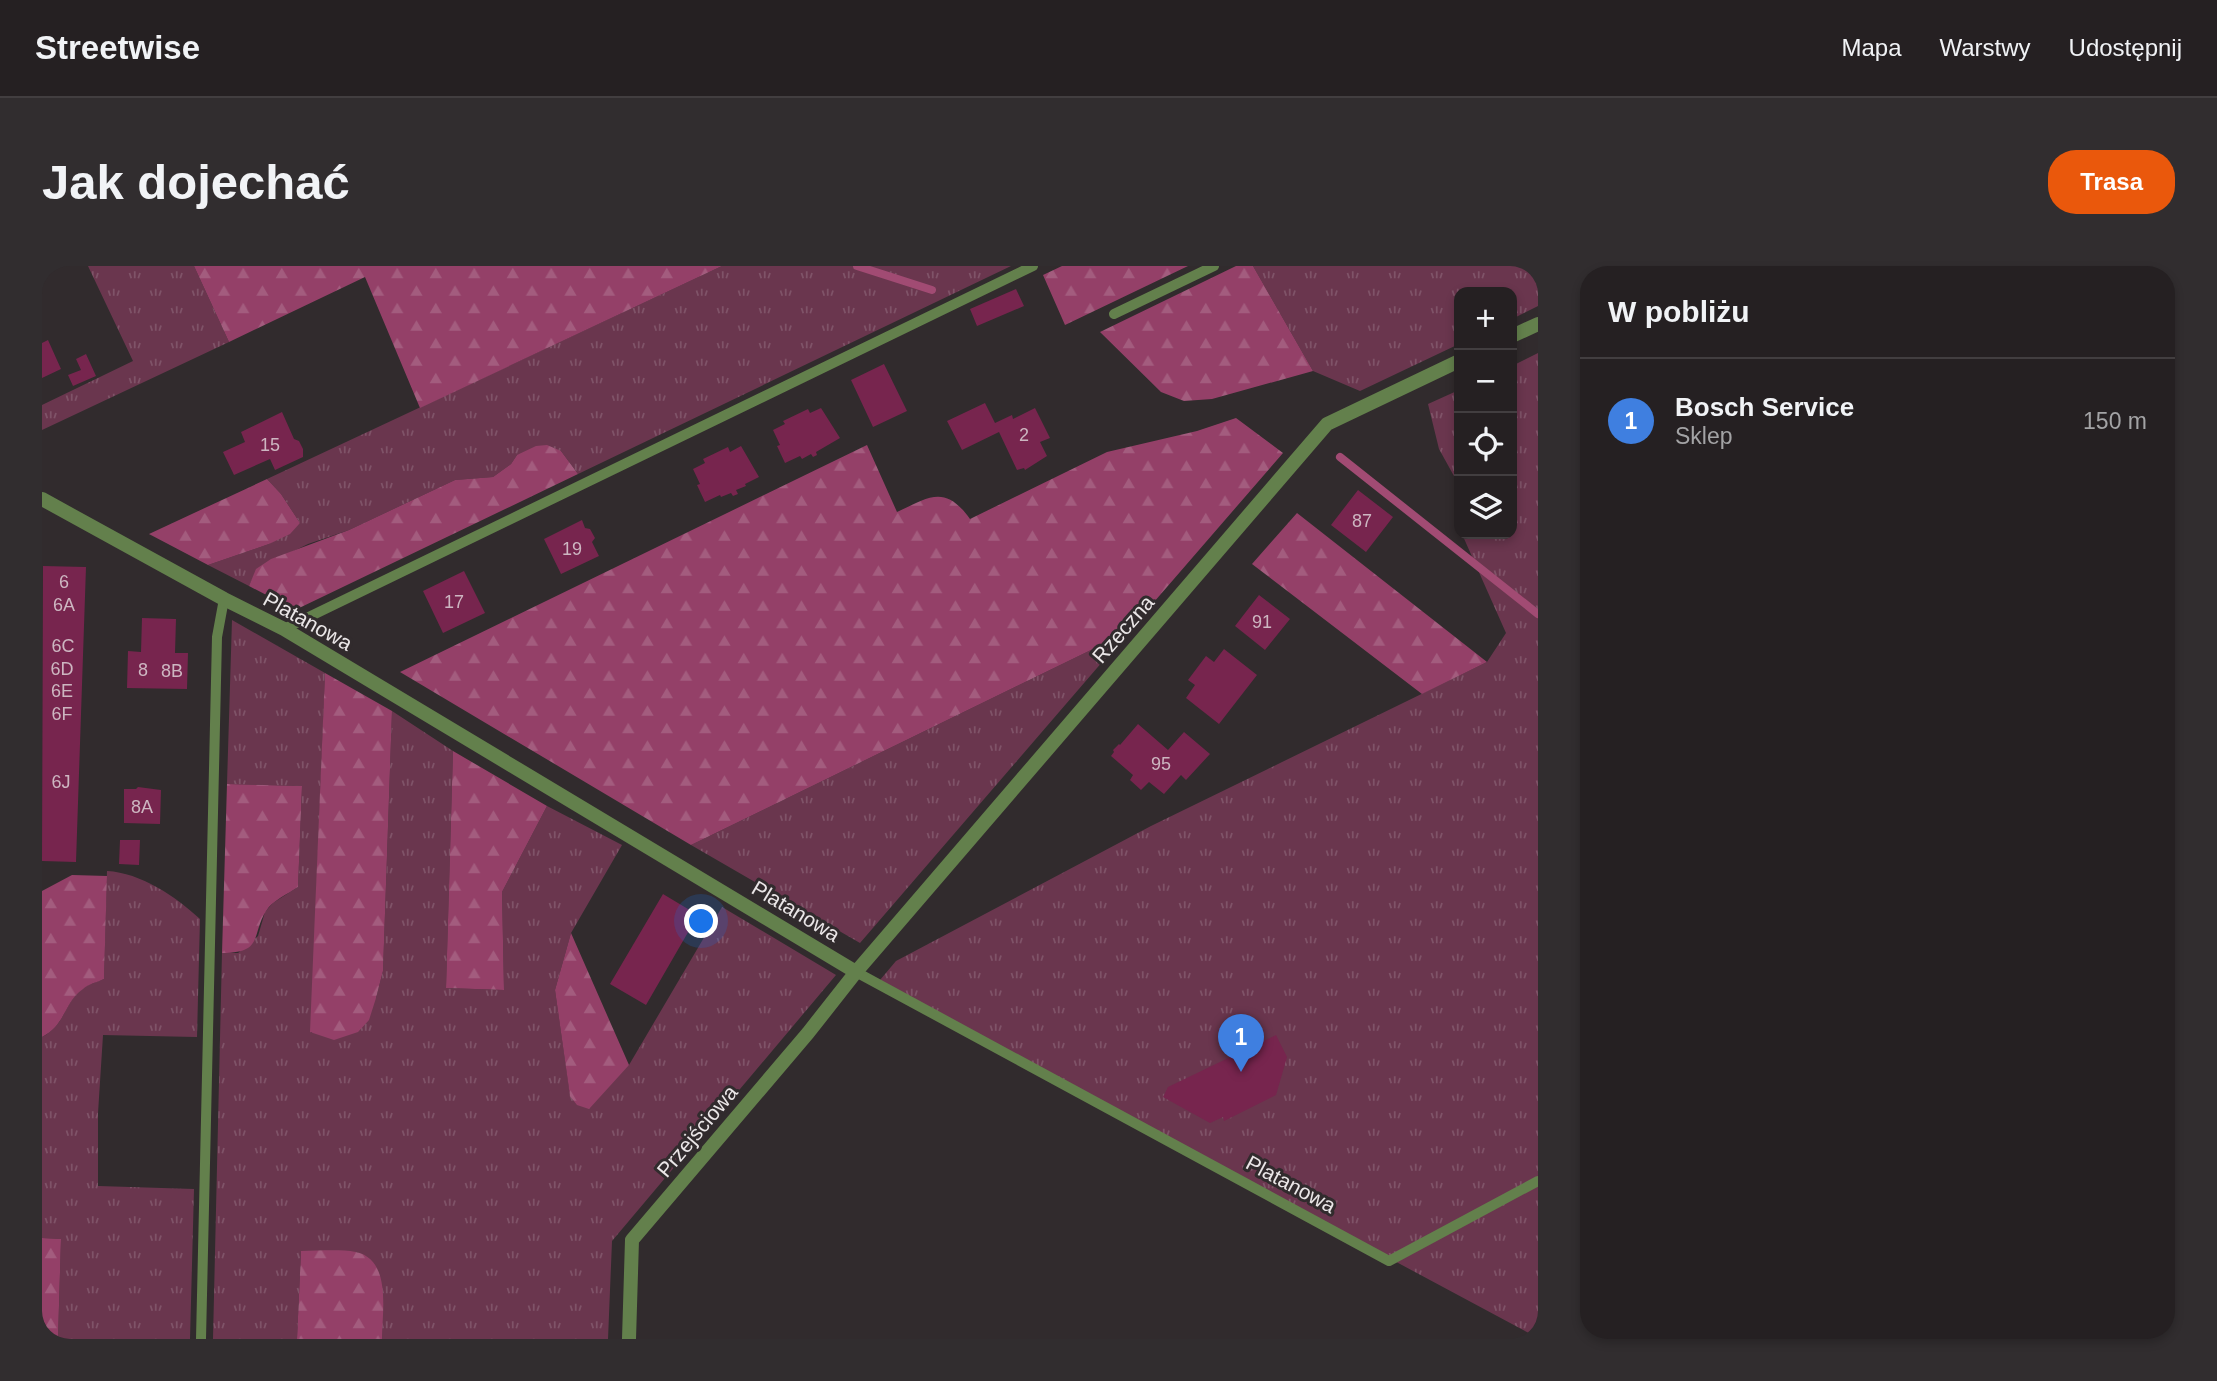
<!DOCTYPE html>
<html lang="pl">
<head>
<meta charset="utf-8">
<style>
	:root { --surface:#252022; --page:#312d2f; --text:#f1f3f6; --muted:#a3a3a5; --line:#423e40; --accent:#ea580c }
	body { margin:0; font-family:Helvetica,sans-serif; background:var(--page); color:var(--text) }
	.controls { position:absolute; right:21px; top:21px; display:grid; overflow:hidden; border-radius:14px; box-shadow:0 4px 10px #0003 }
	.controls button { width:63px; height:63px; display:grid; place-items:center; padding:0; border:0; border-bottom:2px solid var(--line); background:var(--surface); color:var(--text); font:35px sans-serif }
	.you { position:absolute; left:660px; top:656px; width:24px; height:24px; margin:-18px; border:5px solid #fff; border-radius:50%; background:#1a73e8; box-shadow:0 0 0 10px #1a73e833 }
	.badge { display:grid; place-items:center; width:46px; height:46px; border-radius:50%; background:var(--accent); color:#fff; font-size:23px; font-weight:700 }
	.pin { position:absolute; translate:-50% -58px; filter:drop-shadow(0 2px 4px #0008) }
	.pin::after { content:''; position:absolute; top:37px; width:24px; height:21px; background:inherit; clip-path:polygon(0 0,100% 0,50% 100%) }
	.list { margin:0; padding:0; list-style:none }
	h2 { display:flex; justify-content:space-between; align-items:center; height:91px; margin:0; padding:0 28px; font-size:30px }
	h2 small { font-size:23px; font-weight:400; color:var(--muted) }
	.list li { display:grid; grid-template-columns:46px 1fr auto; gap:21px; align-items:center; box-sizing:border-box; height:126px; padding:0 28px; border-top:2px solid var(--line) }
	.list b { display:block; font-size:26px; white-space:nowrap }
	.list p { margin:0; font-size:23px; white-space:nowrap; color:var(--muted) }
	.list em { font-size:23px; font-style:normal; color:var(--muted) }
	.icon { flex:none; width:38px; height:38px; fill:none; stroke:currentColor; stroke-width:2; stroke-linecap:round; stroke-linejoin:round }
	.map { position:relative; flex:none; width:1496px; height:1073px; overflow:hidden; border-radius:28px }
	header { display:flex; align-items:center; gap:42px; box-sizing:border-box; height:98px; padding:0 35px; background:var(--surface); border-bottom:2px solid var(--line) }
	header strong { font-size:33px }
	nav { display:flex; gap:38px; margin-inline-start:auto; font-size:24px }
	.intro { display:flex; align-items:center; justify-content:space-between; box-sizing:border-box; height:168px; padding:0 42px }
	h1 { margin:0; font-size:49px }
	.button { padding:18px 32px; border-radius:28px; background:var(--accent); color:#fff; font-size:24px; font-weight:700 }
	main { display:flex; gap:42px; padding:0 42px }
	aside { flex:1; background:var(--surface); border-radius:28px; box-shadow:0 4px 10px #0003 }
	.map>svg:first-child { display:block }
	.grass { fill:url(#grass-tufts) }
	.forest { fill:url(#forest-firs) }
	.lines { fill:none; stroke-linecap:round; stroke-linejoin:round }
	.stream { stroke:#a14b73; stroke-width:8 }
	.building { fill:#77254e }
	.lane { stroke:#63804c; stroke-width:10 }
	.street { stroke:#63804c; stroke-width:14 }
	.labels { text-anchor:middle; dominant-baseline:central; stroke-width:6; stroke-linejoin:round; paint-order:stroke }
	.number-label { font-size:18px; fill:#cdb6c1 }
	.street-label { font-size:21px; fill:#eae6e7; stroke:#312b2d }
</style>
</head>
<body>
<header>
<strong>Streetwise</strong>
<nav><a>Mapa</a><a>Warstwy</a><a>Udostępnij</a></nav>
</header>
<div class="intro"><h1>Jak dojechać</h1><a class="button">Trasa</a></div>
<main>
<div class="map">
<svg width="1496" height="1073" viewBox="0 0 1496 1073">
	<defs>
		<pattern id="grass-tufts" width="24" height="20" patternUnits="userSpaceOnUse" patternTransform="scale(1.75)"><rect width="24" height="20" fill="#6a364e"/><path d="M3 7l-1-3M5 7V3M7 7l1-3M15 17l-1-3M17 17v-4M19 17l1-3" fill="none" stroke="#7f5368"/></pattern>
		<pattern id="forest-firs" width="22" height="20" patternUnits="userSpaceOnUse" patternTransform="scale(1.75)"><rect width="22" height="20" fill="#944068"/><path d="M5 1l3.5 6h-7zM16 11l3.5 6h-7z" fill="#a35c7e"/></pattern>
	</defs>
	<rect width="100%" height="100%" fill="#312b2d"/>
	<path class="grass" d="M 46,0 L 152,0 L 187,76 L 0,164 L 0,139 L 91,95 Z
		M 680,0 L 969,0 L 536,208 L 519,185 L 475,189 L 469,198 L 451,211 L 413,214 L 307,264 L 266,278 L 215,303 L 207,320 L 166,299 L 227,278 L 258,257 L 239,228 L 225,213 Z
		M 1211,0 L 1496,0 L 1496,40 L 1470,53 L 1470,26 L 1417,26 L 1417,78 L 1318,125 L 1271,105 Z
		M 1496,87 L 1496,1072 L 1058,837 L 838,714 L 854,695 L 1109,560 L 1445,396 L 1464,367 L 1420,268 L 1470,268 L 1470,100 Z
		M 1417,124 L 1417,238 L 1417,219 L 1397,183 L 1386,138 Z
		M 190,354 L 283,407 L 269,767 L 334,732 L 341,705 L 350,445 L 411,485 L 404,722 L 462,724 L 460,626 L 505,540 L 580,579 L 529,667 L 513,724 L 528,829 L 587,799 L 680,641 L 794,709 L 570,975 L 566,1073 L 340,1073 L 340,1020 L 315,986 L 259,985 L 255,1073 L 171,1073 L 180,687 L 196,687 L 216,670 L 223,646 L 231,637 L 256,621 L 260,520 L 185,518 Z
		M 1086,366 L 818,677 L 649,579 Z
		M 65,605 C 99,607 133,630 158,653 L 155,771 L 61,769 L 56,847 L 56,920 L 152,923 L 148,1073 L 16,1073 L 19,973 L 0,972 L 0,771 C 24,759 22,736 41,722 C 46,718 56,716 62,713 Z"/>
	<path class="forest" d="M 152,0 L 680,0 L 378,142 L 323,11 L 187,76 Z
		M 1020,0 L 1146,0 L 1023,59 L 1001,9 Z
		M 1194,0 L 1211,0 L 1271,105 L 1170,133 L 1142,135 L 1119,126 L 1058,66 Z
		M 1194,152 L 1241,187 L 1086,366 L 649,579 L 358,406 L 825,179 L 855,246 C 887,231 903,218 928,253 L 1065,186 L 1155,165 Z
		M 505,179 L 519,185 L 536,208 L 253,344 L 207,320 L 214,303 L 229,293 L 307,264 L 413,214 L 451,211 L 469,198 L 475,189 L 494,180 Z
		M 225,213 L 239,228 L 258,257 L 248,268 L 227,278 L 166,299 L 107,268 Z
		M 1255,247 L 1445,396 L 1380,428 L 1210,298 Z
		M 283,407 L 350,445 L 341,705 L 334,732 L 327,754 L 316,766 L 292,774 L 268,766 Z
		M 411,485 L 505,540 L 460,626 L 462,724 L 404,722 Z
		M 185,518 L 260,520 L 256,621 C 246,628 231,634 224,645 C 209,669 222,687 180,687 Z
		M 30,609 L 65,610 L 62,713 C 56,716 46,718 41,723 C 22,736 24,759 0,771 L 0,625 Z
		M 529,667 L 587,799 L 547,843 L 535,839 L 528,830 L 513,724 Z
		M 0,972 L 19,973 L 16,1073 L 0,1073 Z
		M 259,985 C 276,985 297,983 314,986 C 350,994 340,1046 340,1073 L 255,1073 Z"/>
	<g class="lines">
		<path class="stream" d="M 815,0 L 890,24
			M 1298,191 L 1496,348"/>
	</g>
	<path class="building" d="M 974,23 L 982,40 L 935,60 L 928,43 Z
		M 6,74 L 19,103 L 0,112 L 0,77 Z
		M 44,88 L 54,110 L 31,120 L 26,109 L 39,104 L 34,93 Z
		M 842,98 L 865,145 L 831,161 L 809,114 Z
		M 943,137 L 953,157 L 970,149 L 971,153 L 993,142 L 1008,172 L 998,176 L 1005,190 L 983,204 L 982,202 L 975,204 L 957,166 L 920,184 L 905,155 Z
		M 779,142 L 798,172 L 774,186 L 775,189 L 771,191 L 769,188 L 760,193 L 758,190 L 743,197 L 735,180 L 738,179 L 731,164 L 743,158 L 741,155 L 766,143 L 768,147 Z
		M 240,146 L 252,173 L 257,175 L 261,183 L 261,191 L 233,204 L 228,193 L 192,209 L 181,186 L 203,176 L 199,166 Z
		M 699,180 L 717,211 L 703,218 L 704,220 L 694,224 L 696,228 L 691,230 L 689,227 L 679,231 L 678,229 L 663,236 L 655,219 L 658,218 L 651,203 L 663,197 L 661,193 L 686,181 L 688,186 Z
		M 1316,224 L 1351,251 L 1324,286 L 1289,259 Z
		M 540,254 L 543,262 L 548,263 L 553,272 L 550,276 L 557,290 L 519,308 L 502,273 Z
		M 1,300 L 44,301 L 34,596 L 0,595 Z
		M 422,305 L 443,347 L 401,367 L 381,325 Z
		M 1217,329 L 1248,353 L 1223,384 L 1193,360 Z
		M 100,352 L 134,353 L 133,387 L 146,387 L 145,423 L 85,422 L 86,385 L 99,386 Z
		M 1182,383 L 1215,409 L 1177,458 L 1144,432 L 1153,419 L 1146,414 L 1164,390 L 1172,396 Z
		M 1096,458 L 1126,484 L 1142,466 L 1168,488 L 1144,514 L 1139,509 L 1122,528 L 1107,516 L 1099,524 L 1088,514 L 1091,509 L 1069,490 L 1072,486 L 1071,484 L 1077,478 L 1078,479 Z
		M 96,521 L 119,524 L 118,558 L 82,557 L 82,523 L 94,523 Z
		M 78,574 L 98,574 L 97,599 L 77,598 Z
		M 621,628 L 656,649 L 604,739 L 568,718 Z
		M 1234,769 L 1245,791 L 1234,829 L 1182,855 L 1181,851 L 1168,857 L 1121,831 L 1126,821 Z"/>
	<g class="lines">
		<path class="lane" d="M 1072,48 L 1172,0
			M 242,363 L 991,0
			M 814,706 L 1347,995 L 1496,915
			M 159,1073 L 175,371 L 182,333"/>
		<path class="street" d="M 1470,70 L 1496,58
			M 0,233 L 182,333 L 242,363 L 814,706
			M 587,1073 L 590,974 L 766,767 L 814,706 L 1285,158 L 1417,95"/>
	</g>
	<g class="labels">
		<g class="number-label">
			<text x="982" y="169">2</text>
			<text x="228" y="179">15</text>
			<text x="1320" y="255">87</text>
			<text x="530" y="283">19</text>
			<text x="22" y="316">6</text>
			<text x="412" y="336">17</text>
			<text x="22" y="339">6A</text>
			<text x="1220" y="356">91</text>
			<text x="21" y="380">6C</text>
			<text x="20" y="403">6D</text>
			<text x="101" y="404">8</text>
			<text x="130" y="405">8B</text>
			<text x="20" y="425">6E</text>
			<text x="20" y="448">6F</text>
			<text x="1119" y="498">95</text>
			<text x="19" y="516">6J</text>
			<text x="100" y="541">8A</text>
		</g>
		<g class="street-label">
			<text transform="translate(266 355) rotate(29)">Platanowa</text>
			<text transform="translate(1081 363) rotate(-49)">Rzeczna</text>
			<text transform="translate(754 645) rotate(31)">Platanowa</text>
			<text transform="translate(655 865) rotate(-50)">Przejściowa</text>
			<text transform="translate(1249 918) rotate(28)">Platanowa</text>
		</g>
	</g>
</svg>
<div class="controls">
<button>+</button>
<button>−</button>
<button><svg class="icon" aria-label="locate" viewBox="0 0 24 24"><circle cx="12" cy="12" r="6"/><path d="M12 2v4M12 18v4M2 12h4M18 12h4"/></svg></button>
<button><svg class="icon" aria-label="layers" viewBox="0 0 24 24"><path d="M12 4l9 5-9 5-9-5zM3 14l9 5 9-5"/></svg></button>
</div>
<div class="you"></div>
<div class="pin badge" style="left:1199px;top:806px;background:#3f7fe0">1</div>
</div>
<aside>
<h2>W pobliżu<small></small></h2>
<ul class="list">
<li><span class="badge" style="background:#3f7fe0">1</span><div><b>Bosch Service</b><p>Sklep</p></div><em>150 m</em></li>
</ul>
</aside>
</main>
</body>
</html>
